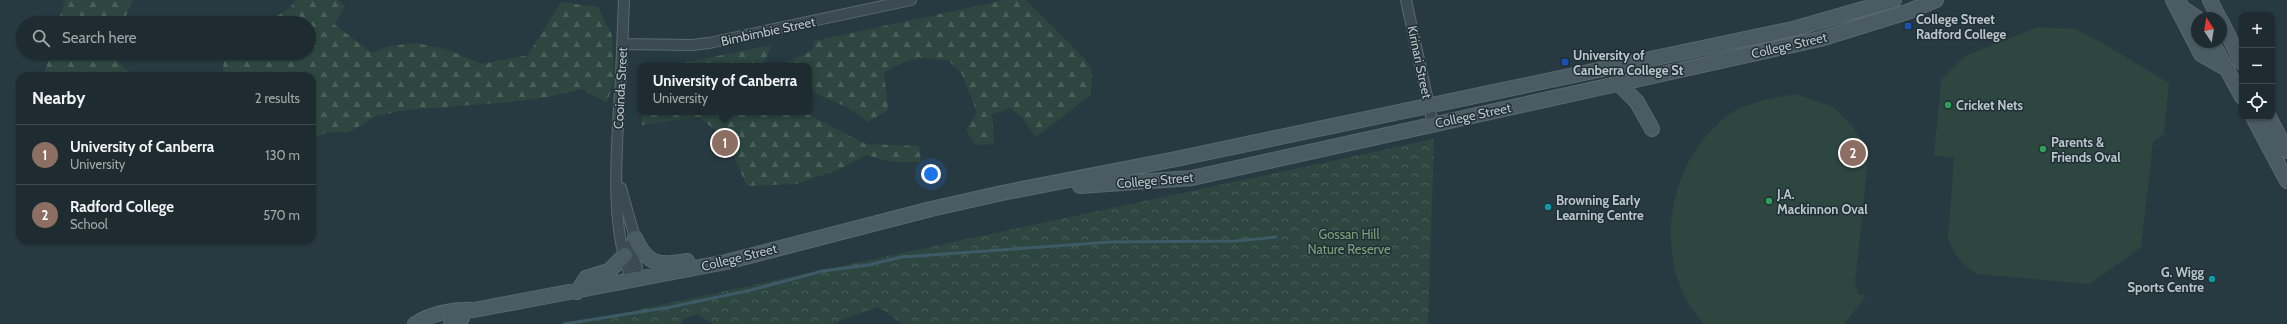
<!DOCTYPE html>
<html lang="en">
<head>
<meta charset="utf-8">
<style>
	:root { --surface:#1e2c31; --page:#2b383d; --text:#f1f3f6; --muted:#a1a7ab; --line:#3c484d; --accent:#96d5f3 }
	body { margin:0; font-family:Cabin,sans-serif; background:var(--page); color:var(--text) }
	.controls { position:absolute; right:12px; top:12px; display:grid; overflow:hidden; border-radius:8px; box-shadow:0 1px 3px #0004 }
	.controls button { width:36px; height:36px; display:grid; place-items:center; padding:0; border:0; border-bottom:1px solid var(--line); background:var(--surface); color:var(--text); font:20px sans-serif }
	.compass { position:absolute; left:2191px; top:12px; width:36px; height:36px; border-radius:50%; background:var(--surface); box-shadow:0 1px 3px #0004; rotate:348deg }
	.you { position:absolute; left:931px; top:174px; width:14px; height:14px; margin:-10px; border:3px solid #fff; border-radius:50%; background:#1a73e8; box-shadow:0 0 0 6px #1a73e833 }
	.badge { display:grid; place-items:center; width:26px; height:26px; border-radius:50%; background:var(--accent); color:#fff; font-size:13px; font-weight:700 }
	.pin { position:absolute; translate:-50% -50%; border:2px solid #fff; box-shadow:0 1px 4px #0006 }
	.popup { position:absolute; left:638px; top:63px; width:174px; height:52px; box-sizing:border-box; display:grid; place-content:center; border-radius:8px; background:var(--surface); filter:drop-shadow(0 1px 3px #0005); font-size:13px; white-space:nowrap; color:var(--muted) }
	.popup b { font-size:15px; color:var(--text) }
	.popup::after { content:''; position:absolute; left:50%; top:100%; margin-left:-8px; border:8px solid transparent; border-top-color:var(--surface) }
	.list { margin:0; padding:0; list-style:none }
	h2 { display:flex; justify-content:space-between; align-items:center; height:52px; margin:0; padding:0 16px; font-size:17px }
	h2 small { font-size:13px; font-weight:400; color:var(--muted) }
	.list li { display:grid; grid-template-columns:26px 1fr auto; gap:12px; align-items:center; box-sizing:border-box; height:60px; padding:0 16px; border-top:1px solid var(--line) }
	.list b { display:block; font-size:15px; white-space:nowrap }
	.list p { margin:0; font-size:13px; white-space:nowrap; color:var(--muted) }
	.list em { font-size:13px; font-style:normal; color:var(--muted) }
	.icon { flex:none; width:22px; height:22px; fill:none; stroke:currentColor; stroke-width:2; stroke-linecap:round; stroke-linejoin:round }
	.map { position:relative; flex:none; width:2287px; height:324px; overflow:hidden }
	.search { position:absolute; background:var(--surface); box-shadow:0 1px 3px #0004; left:16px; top:16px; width:300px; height:44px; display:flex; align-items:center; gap:10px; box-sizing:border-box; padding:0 14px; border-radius:22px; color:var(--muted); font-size:15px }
	.panel { position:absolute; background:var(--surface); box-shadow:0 1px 3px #0004; left:16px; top:72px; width:300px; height:172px; border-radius:12px }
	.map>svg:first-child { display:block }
	.forest { fill:url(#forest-firs) }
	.park { fill:url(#park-crowns) }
	.pitch { fill:#2d4640 }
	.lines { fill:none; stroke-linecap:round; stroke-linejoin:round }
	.stream { stroke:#3d5a67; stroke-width:3 }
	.street-casing { stroke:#5a686e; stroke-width:12 }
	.secondary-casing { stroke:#5a686e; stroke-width:16 }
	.street { stroke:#3c4b51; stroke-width:10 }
	.secondary { stroke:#4b5b64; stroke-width:14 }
	.transit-dot { fill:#1a4fb4; stroke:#213036; stroke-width:1.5 }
	.leisure-dot { fill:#2e9e5b; stroke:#213036; stroke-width:1.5 }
	.culture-dot { fill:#0f9aa8; stroke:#213036; stroke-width:1.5 }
	.labels { text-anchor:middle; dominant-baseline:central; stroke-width:3; stroke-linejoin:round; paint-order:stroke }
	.poi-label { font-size:13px; font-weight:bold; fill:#b9c5cb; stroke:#213036; text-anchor:start }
	.street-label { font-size:13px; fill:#b9c5cb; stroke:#213036 }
	.park-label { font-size:13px; fill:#7ba079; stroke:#213036 }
</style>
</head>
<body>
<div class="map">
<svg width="2287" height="324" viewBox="0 0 2287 324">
	<defs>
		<pattern id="forest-firs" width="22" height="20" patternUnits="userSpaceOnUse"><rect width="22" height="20" fill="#2d4640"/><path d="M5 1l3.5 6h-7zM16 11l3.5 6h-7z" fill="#495f5a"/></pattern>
		<pattern id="park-crowns" width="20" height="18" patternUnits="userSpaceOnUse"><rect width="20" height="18" fill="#2d4640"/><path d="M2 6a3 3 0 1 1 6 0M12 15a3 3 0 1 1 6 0" fill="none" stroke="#495f5a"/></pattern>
	</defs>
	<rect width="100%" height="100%" fill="#283a41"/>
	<path class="forest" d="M 65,0 L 133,0 L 123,23 L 58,23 Z
		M 296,0 L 338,0 L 345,7 L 334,24 L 372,53 L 388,46 L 416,43 L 446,49 L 482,64 L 528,55 L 561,2 L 598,7 L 612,35 L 614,79 L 607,103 L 582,89 L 549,97 L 511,102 L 407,110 L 376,116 L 349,132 L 325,133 L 312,138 L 312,76 L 223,76 L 224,53 L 309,53 L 309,23 L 266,23 L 290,8 Z
		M 1005,0 L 1026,0 L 1086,60 L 1092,71 L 1091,95 L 1036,137 L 1023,119 L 1010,108 L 992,114 L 994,144 L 976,145 L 966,130 L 977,112 L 962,74 L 949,61 C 917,56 912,57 884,73 L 888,110 L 868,122 L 847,107 L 809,91 L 809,66 L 783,66 C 791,57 804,57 813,49 L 814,41 Z
		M 772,45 L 762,66 L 668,66 Z
		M 50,53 L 117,53 L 117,61 L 134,76 L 44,76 Z
		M 643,112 L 803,112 L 866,144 L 919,146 L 921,162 L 891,162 L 866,155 L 838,170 L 796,184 L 747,186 L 726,139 L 699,117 L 642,125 Z"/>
	<path class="park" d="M 1434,139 L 1428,324 L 903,324 L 878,307 L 832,324 L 713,324 L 697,314 L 685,318 L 681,324 L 571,324 Z"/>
	<path class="pitch" d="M 2038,27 L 2075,29 L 2106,45 L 2169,83 L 2164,134 L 2153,142 L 2141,247 L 2090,284 L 1976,274 C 1962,264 1953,255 1948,238 L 1954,158 L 1934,156 L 1941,80 L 1965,56 Z
		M 1795,94 L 1832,106 L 1851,125 L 1869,151 L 1855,283 L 1859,295 L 1867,295 L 1844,324 L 1704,324 C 1699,318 1693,311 1689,305 C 1654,242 1671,160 1727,116 C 1742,104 1777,97 1795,94 Z"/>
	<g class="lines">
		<path class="stream" d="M 564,324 L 671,307 L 751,290 L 823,271 L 868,265 L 902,257 L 1111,242 L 1236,241 L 1276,237"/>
		<g class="street-casing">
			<path id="street" d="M 624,0 C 623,25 622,51 621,76 C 618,133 607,230 633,281
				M 1406,0 L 1433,124
				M 622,44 L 692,45 L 709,43 L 911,0
				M 621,188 L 635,238 L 630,245 L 637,268 L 633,281"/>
		</g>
		<g class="secondary-casing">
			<path id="secondary" d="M 2173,0 L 2201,54 L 2227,69
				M 2210,0 L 2219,18
				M 2179,1 L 2182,8 L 2197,18
				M 2221,21 L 2242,63
				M 2212,42 L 2242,97
				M 1618,83 L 1637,102 L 1652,129
				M 2253,117 L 2287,181
				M 2269,117 L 2287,151
				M 1080,186 L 1192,178 L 1820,39 L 1907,12 L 1936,0
				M 635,238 C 647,265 659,266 687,261
				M 577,292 L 586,278 L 609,271 L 625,255
				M 415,324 C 431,313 454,309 474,310 L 726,262 L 931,209 L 1002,193 L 1176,159 L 1793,29 L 1894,0
				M 451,324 L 462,318"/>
		</g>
		<use href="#street" class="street"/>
		<use href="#secondary" class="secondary"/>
	</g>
	<g class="transit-dot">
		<rect x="1904" y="22" width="8" height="8" rx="2"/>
		<rect x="1561" y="58" width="8" height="8" rx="2"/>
	</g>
	<g class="leisure-dot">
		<circle cx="1948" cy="105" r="4"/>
		<circle cx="2043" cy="149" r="4"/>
		<circle cx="1769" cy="201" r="4"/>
	</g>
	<g class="culture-dot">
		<circle cx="1548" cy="207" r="4"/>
		<circle cx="2212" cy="279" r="4"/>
	</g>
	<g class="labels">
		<g class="poi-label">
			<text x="1916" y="19">College Street<tspan x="1916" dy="15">Radford College</tspan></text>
			<text x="1573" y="55">University of<tspan x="1573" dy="15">Canberra College St</tspan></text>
			<text x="1956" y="105">Cricket Nets</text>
			<text x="2051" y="142">Parents &amp;<tspan x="2051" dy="15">Friends Oval</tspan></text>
			<text x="1777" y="194">J.A.<tspan x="1777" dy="15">Mackinnon Oval</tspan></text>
			<text x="1556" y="200">Browning Early<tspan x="1556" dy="15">Learning Centre</tspan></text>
			<text x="2204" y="272" text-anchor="end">G. Wigg<tspan x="2204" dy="15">Sports Centre</tspan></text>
		</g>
		<g class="street-label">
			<text transform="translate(768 31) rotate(-12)">Bimbimbie Street</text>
			<text transform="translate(1789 45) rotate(-13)">College Street</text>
			<text transform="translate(1420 62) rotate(78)">Kirinari Street</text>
			<text transform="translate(620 88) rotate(-87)">Cooinda Street</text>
			<text transform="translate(1473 115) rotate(-12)">College Street</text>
			<text transform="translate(1155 180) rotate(-5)">College Street</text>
			<text transform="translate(739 257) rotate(-14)">College Street</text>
		</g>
		<g class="park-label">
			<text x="1349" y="234">Gossan Hill<tspan x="1349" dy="15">Nature Reserve</tspan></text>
		</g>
	</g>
</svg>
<div class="controls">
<button>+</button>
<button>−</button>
<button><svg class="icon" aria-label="locate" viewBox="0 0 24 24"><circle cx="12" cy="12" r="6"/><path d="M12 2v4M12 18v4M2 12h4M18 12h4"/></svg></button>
</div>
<svg class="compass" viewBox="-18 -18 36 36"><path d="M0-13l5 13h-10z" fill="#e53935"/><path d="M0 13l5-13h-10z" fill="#a1a7ab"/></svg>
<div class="you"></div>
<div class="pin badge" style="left:725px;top:143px;background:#8d6e63">1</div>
<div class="popup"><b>University of Canberra</b>University</div>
<div class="pin badge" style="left:1853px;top:153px;background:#8d6e63">2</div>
<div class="search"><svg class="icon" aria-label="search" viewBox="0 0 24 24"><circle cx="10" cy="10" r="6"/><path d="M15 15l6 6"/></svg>Search here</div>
<section class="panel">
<h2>Nearby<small>2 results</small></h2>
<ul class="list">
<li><span class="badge" style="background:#8d6e63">1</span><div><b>University of Canberra</b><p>University</p></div><em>130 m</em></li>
<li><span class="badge" style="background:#8d6e63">2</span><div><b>Radford College</b><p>School</p></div><em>570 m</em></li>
</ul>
</section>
</div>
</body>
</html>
